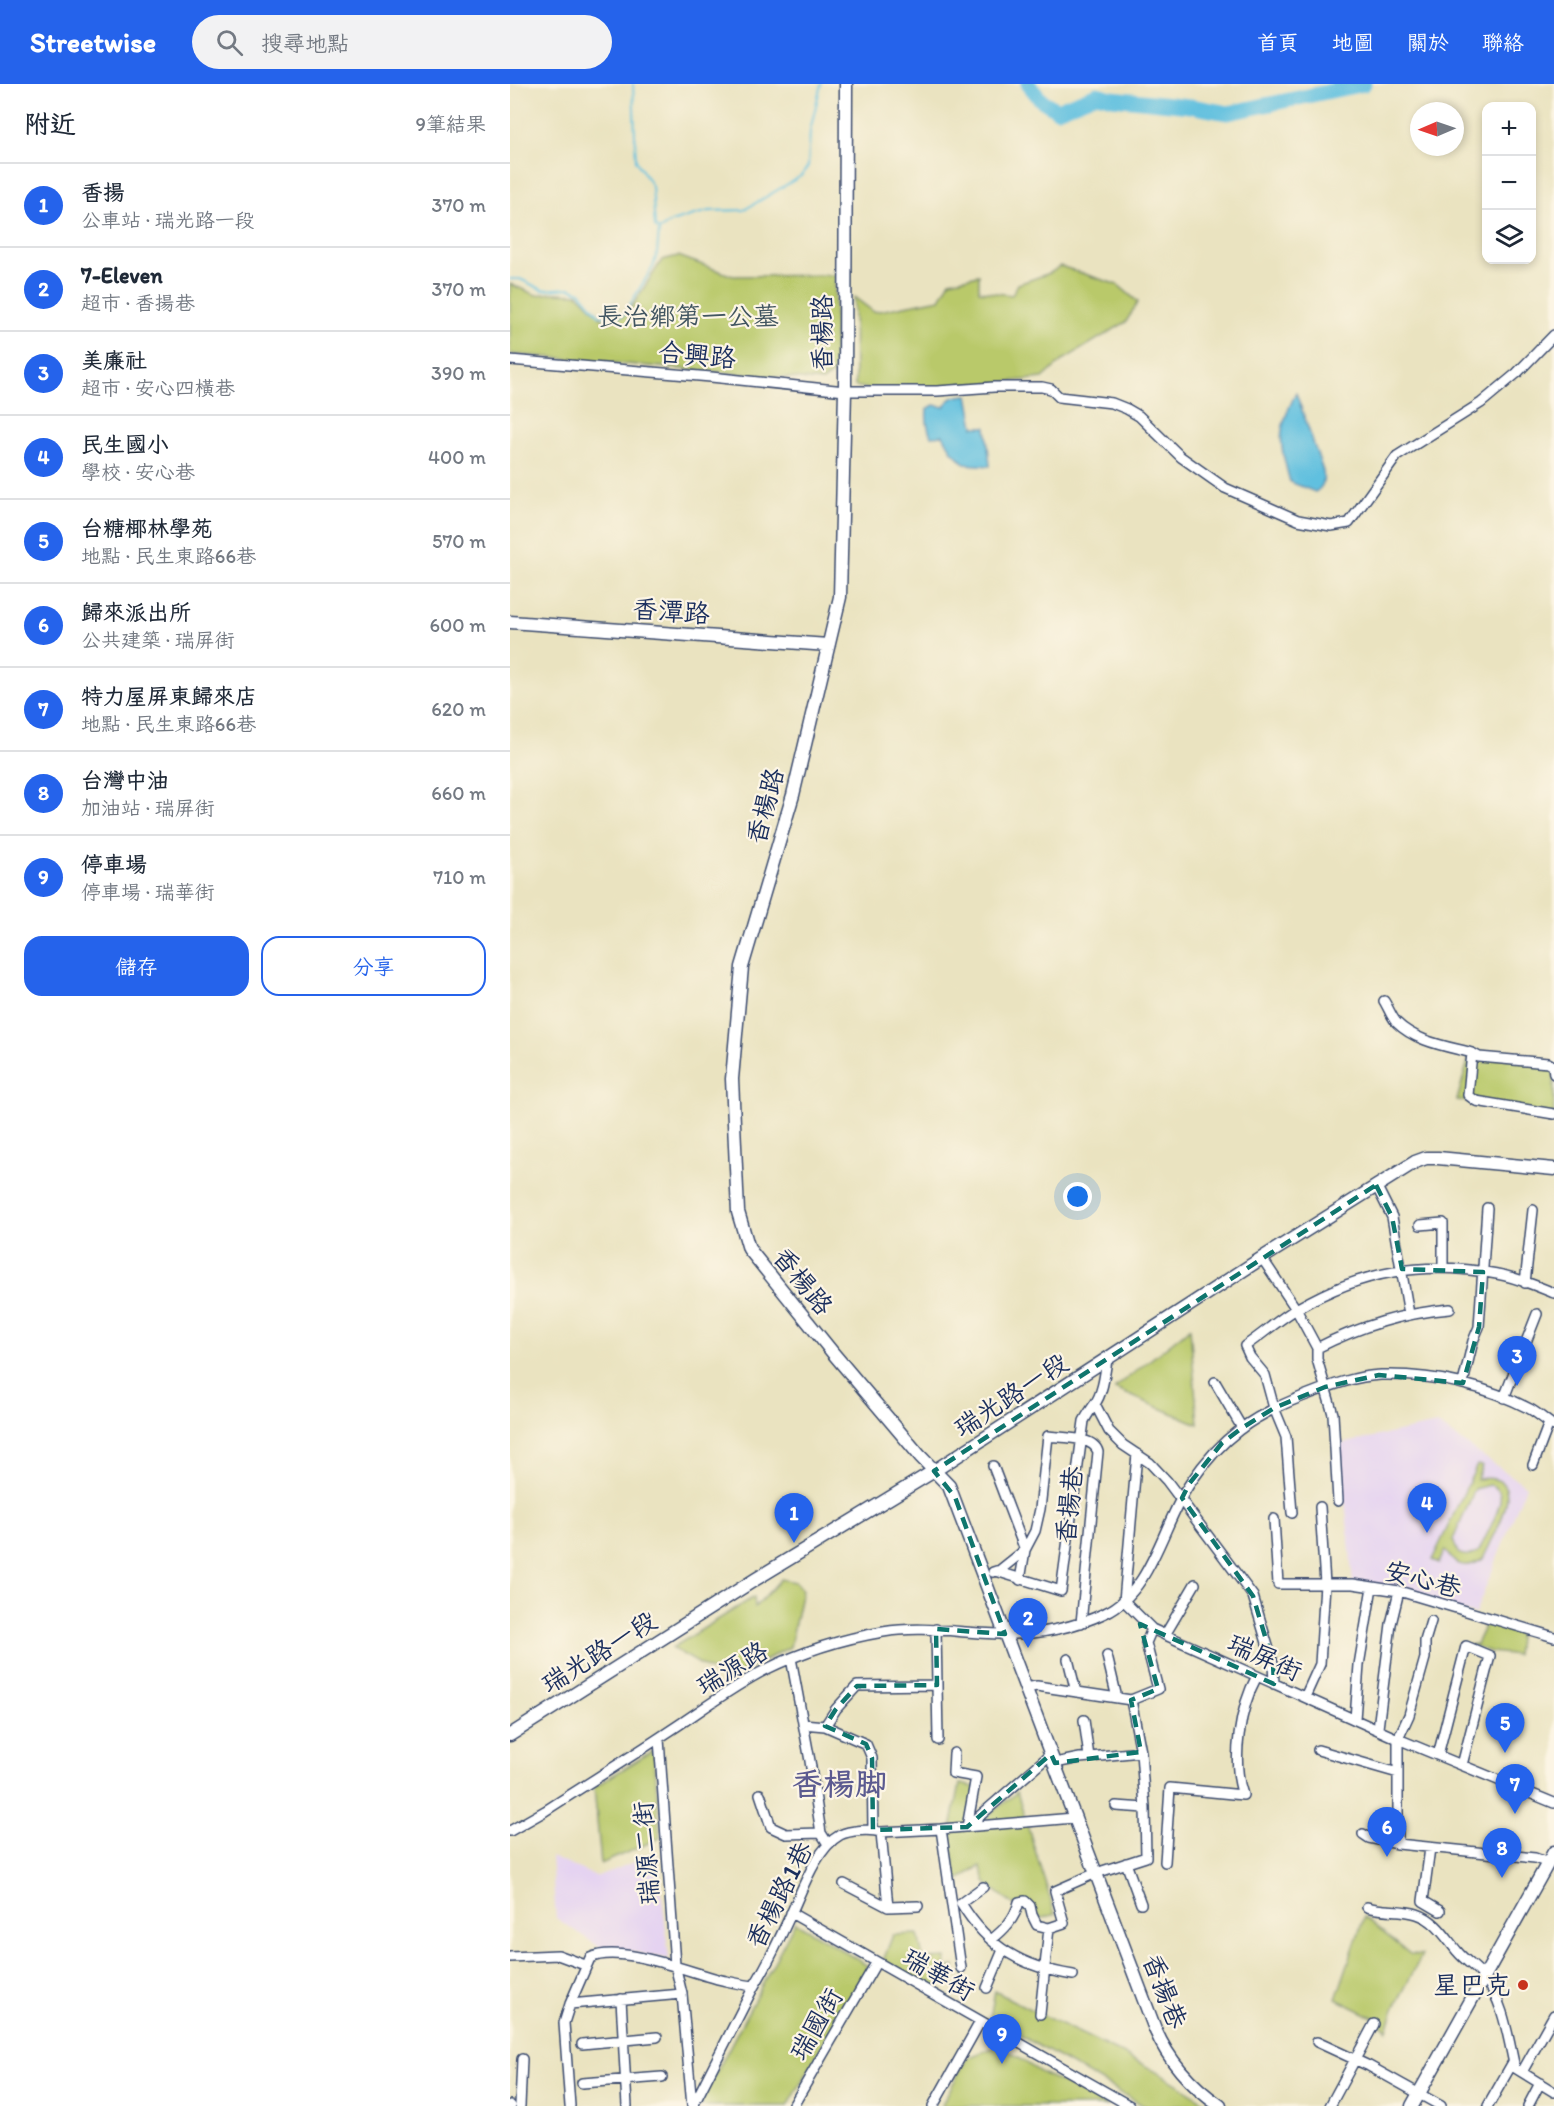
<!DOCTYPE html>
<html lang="zh-TW">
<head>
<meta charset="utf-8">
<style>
	:root { --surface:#fff; --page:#f2f2f3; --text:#1f2937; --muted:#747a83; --line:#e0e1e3; --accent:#2563eb }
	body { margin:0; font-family:Itim,"LXGW WenKai TC",sans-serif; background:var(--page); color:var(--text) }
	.controls { position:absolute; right:18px; top:18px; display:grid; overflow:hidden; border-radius:12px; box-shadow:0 3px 9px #0003 }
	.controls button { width:54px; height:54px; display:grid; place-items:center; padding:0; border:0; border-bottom:2px solid var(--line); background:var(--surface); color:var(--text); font:30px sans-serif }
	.compass { position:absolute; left:900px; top:18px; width:54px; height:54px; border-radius:50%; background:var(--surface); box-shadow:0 3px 9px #0003; rotate:268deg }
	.you { position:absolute; left:568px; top:1113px; width:21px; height:21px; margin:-15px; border:4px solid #fff; border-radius:50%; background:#1a73e8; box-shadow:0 0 0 9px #1a73e833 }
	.badge { display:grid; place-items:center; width:39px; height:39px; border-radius:50%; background:var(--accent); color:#fff; font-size:20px; font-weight:700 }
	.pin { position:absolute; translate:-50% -50px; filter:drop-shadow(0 2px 3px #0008) }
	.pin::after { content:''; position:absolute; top:32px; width:21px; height:18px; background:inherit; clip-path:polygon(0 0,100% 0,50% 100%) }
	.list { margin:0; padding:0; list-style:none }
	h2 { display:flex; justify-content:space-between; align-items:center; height:78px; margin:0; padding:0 24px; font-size:26px }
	h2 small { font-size:20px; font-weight:400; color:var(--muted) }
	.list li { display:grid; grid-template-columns:39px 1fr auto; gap:18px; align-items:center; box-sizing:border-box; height:84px; padding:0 24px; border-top:2px solid var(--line) }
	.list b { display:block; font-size:22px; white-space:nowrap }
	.list p { margin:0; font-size:20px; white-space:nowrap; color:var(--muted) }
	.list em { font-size:20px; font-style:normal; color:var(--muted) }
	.actions { display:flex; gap:12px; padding:18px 24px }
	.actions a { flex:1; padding:14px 0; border:2px solid var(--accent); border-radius:18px; text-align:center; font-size:21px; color:var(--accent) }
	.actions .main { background:var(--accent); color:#fff }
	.icon { flex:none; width:33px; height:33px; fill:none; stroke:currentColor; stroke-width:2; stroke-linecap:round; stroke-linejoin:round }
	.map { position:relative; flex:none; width:1044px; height:2022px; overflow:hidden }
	header { display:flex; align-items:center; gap:36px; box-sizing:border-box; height:84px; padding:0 30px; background:var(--accent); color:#fff }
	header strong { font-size:28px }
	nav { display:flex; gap:33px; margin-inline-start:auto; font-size:21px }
	.search { width:420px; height:54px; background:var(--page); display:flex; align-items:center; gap:15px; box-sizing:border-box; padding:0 21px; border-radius:33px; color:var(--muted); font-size:22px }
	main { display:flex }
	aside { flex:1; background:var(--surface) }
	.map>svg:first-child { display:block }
	.built { fill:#e5d3f1 }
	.green { fill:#b9c96b; stroke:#6a7c64; stroke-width:1.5; fill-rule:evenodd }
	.water { fill:#61c0df; stroke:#3e789e; stroke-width:1.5 }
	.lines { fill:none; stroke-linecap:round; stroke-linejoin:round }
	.stream { stroke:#61c0df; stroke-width:2 }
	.river { stroke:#61c0df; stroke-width:15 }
	.minor-casing { stroke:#3a4a6d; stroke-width:12 }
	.tertiary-casing { stroke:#3a4a6d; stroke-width:15 }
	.minor { stroke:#fff; stroke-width:9 }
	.tertiary { stroke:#fff; stroke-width:12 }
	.marked { fill:none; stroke:#0f766e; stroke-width:4.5; stroke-dasharray:12 8; stroke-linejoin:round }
	.poi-dot { fill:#c8321e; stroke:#fcf5e5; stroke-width:2 }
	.labels { text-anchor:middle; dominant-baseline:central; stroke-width:4.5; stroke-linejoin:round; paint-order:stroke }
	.park-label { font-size:26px; fill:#425661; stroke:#fcf5e5 }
	.street-label { font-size:26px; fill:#1b2f5e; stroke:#fcf5e5 }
	.poi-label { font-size:26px; fill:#1b2f5e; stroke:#fcf5e5; text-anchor:end }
	.district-label { font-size:32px; font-weight:bold; fill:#5b5a90; stroke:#fcf5e5 }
</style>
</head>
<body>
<header>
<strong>Streetwise</strong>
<div class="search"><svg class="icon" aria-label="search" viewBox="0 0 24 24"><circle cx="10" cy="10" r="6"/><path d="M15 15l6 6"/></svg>搜尋地點</div>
<nav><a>首頁</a><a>地圖</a><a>關於</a><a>聯絡</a></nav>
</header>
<main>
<aside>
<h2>附近<small>9筆結果</small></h2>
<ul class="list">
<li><span class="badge">1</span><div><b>香揚</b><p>公車站 · 瑞光路一段</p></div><em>370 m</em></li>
<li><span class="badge">2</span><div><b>7-Eleven</b><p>超市 · 香揚巷</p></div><em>370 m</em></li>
<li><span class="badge">3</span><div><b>美廉社</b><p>超市 · 安心四橫巷</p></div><em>390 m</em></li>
<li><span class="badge">4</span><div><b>民生國小</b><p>學校 · 安心巷</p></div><em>400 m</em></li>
<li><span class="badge">5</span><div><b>台糖椰林學苑</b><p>地點 · 民生東路66巷</p></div><em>570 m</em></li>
<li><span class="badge">6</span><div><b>歸來派出所</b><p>公共建築 · 瑞屏街</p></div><em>600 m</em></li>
<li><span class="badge">7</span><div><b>特力屋屏東歸來店</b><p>地點 · 民生東路66巷</p></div><em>620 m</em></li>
<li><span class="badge">8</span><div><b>台灣中油</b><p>加油站 · 瑞屏街</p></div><em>660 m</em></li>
<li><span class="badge">9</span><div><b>停車場</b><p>停車場 · 瑞華街</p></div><em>710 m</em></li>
</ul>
<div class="actions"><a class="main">儲存</a><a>分享</a></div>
</aside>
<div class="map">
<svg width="1044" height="2022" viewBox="0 0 1044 2022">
	<rect width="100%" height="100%" fill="#fcf5e5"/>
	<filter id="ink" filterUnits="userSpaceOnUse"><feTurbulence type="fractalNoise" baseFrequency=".0167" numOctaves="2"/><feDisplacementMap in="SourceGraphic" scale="12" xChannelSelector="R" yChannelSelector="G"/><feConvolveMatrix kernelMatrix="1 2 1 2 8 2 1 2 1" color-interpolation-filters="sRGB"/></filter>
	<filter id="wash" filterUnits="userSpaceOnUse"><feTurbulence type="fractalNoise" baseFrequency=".008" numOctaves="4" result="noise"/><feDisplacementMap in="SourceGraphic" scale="24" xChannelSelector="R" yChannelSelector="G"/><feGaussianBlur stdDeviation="1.35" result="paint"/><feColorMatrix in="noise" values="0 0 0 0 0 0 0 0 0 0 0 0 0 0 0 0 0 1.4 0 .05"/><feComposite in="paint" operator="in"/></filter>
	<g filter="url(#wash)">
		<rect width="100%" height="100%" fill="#eae3c0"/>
		<path class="built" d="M 927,1340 L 1016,1402 L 965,1530 L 843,1500 L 835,1417 L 828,1417 L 825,1361 Z
			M 147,1768 L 159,1875 L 103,1864 L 91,1864 L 46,1834 L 41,1773 L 88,1793 Z"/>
		<path class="green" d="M 168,172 L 223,192 L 325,191 L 324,288 L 313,297 L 0,270 L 0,200 L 26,211 L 43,209 L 68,210 L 97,239 L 115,231 L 120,225 L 152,176 Z
			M 550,182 L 608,201 L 628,218 L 616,238 L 553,276 L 533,294 L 430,305 L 359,305 L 345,302 L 344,213 L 364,228 L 430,215 L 440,197 L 469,191 L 469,207 L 502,211 L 508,200 L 540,189 Z
			M 961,966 L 1044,983 L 1044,1034 L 947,1016 Z
			M 680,1244 L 688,1340 L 605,1305 L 605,1304 Z
			M 967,1381 L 972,1382 L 967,1395 C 1024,1386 984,1450 973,1475 C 956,1486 945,1482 935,1466 L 929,1479 L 922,1476 ZM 980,1401 C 985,1403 989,1405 990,1411 C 993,1422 974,1455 969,1467 C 962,1472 956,1473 948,1469 L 943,1456 L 965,1405 Z
			M 271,1495 L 285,1498 L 292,1506 L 280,1563 L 217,1596 L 162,1564 L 244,1513 L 245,1523 Z
			M 977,1537 L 1009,1546 L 1006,1571 L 981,1568 L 961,1561 L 966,1560 Z
			M 144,1666 L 150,1754 L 91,1780 L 84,1703 Z
			M 450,1700 L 469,1704 L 462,1746 L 507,1708 L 545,1830 L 533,1834 L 522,1831 L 504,1821 L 476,1799 L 470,1782 L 447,1797 L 440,1749 Z
			M 854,1833 L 900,1870 L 912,1871 L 884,1925 L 877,1946 L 865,1934 L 826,1915 Z
			M 285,1838 L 358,1882 L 278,2022 L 191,2022 L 191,2018 Z
			M 408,1850 L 413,1875 L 436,1874 L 435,1884 L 445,1882 L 424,1906 L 373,1877 L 383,1851 Z
			M 485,1907 C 556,1946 635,1974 700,2022 L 634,2022 L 480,1934 Z
			M 490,1961 L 530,1988 L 598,2022 L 431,2022 L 457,1974 Z"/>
		<path class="water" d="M 786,309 L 813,387 C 814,397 814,403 805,408 L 780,398 C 769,356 766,349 786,309 Z
			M 458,311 L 464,343 L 476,343 L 480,382 L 455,380 L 442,367 L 433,351 L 421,352 C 417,343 416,334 417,325 L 424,321 L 434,323 C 441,312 446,312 458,311 Z"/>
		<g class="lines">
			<path class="stream" d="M 123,0 L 126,77 L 142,102 L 145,143 L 149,146
				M 0,195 L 10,195 L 33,206 L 60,204 L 70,208 L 89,231 L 105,234 L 114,230 L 143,183 L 147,169 L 149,146 L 161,138 L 184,131 L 199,127 L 234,126 L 291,92 L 298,82 L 300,47 L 311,0"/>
			<path class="river" d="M 518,0 L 531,16 L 547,26 L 587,10 L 602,14 L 680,22 L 718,29 L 854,0"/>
		</g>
	</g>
	<g filter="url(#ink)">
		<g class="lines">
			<g class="minor-casing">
				<path id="minor" d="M 0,276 L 201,293 L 335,307 L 427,307 L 484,303 L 532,303 L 541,305 L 549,313 L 602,319 L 617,325 L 629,332 L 671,373 L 715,404 L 788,436 L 821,442 L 839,439 L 887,372 L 971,319 L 1007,289 L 1044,251
					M 874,917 C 878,923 881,932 886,938 C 906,958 936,962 962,969
					M 1044,990 L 1043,982 L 1038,979 L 969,973 L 962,969 L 958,1011 L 966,1017 L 1044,1030
					M 866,1101 L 882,1133 L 899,1230
					M 910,1141 L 933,1139 L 933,1184
					M 752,1174 L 786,1225 L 807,1264 L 807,1275 L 823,1330 L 828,1417
					M 1015,1199 L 1023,1126
					M 807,1264 C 850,1242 893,1229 940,1225
					M 705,1298 L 732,1344
					M 953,1299 L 963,1257 L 969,1243 L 977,1124
					M 994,1314 L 1027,1230
					M 585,1320 L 599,1347 L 613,1361 L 640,1379 L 657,1397 L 743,1512 L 763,1579 L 764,1600
					M 627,1370 L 614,1517 L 642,1545 L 888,1655 L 1044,1719
					M 1023,1381 L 1039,1339
					M 483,1382 L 515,1466
					M 782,1429 L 776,1353 L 764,1324 L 755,1291 L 740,1273 L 735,1262 C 753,1250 769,1235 788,1224 C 851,1187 915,1176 987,1190 C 1006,1193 1026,1202 1044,1209
					M 764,1435 L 768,1500 L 843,1500 L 889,1507 L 1044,1553
					M 486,1487 L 551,1507 L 574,1337 C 577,1331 580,1327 584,1321 C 593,1310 595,1289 597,1275
					M 483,1488 L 490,1486 L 515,1466
					M 510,1496 L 515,1466 L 525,1447 L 530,1425 L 538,1352 C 552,1354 584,1352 588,1368 L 571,1539
					M 426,1545 L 428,1656
					M 655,1551 L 685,1500
					M 597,1572 L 607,1614
					M 281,1574 L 300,1677 L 311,1749 L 318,1760
					M 558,1575 L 566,1608
					M 515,1604 L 527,1602 L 621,1616 L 648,1605 L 636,1559 L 642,1545
					M 795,1613 L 810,1580 L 815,1500 L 810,1423
					M 845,1635 L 849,1581 L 862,1503
					M 574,1636 L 579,1673
					M 293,1640 L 315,1642 L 356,1660 L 362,1674 L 363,1746
					M 315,1642 L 326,1625 L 347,1602 L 427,1601
					M 868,1644 L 881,1540 L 889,1507
					M 149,1655 L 165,1881 L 172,1910 L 182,2022
					M 808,1666 L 888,1689
					M 444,1669 L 443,1689 L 466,1693 L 457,1743
					M 928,1671 L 956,1562 L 980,1572 L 952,1681
					M 545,1679 L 570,1674 L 631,1668
					M 250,1710 L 261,1743 L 276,1750 L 311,1749
					M 606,1722 L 635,1724
					M 457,1743 L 541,1670
					M 431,1745 L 451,1884
					M 0,1747 L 35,1727 C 75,1701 116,1676 155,1650 C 188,1629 220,1604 255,1586 C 293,1567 331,1555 373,1548 C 415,1541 455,1550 497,1550 C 529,1551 566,1543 595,1529 C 643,1507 653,1437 681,1398 C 711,1354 742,1332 791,1313 C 817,1303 844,1292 871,1291 C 922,1290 974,1301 1020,1325 C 1029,1330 1036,1337 1044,1342
					M 371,1748 L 378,1823
					M 853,1750 L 859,1754 L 888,1760 L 1025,1774 L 1038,1779
					M 888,1760 L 888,1655 L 899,1631 L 915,1574 L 915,1557 L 921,1537
					M 920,1764 L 913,1817 L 930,1827
					M 655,1778 L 660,1704 L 733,1711 C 721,1677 730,1623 747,1592
					M 616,1779 L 631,1820
					M 334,1800 L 378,1823 L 408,1822
					M 473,1803 L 451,1819 C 478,1864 513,1883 563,1891
					M 857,1823 C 873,1828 892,1825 907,1830 C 926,1836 936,1854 947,1867 C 955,1877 966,1883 974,1893 C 994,1918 998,1954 1005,1984 L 1044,2008
					M 281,1829 L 620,2022
					M 481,1856 C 494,1846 505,1835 509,1818 L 515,1817 L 520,1822 L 522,1831 L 527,1841 L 539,1844
					M 0,1873 L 48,1871 L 75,1881
					M 477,1904 L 493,1866
					M 111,1915 L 117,2022
					M 60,1920 L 172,1910
					M 530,1930 L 539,1844 L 554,1839 L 545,1807 L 586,1789 L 636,1773 L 635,1724 L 631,1668 L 621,1616
					M 807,1958 L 859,1982 L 931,2022
					M 72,1960 L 147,1953
					M 1012,1988 L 1044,1931
					M 72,1999 L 152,1993
					M 0,2021 L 1,2022
					M 10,2022 L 12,1975
					M 60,2022 L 54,1939 L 60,1920 L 80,1874 C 111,1859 183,1890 216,1897 C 225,1899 234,1901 244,1902 C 258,1880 269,1856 280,1832 C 291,1809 306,1764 330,1751 C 340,1746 360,1745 371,1748 L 431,1745 L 564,1734
					M 183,2022 L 244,1902
					M 283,2022 L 366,1879
					M 423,2022 L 470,1938
					M 820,2022 L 864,1940
					M 978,2022 L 1003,1978
					M 1018,2022 L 1030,1999"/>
			</g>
			<g class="tertiary-casing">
				<path id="tertiary" d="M 336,0 L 335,307 L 330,513 L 283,711 L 232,883 L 222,995 L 228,1128 L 239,1165 L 323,1269 L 410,1372 L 439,1402 L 645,1945 C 659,1978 681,2002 710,2022
					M 0,538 L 318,561
					M 0,1651 L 246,1495 L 424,1387 L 752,1174 L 905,1078 L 916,1074 L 928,1074 L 1044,1085
					M 902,2022 L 1044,1768"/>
			</g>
			<use href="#minor" class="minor"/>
			<use href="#tertiary" class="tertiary"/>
		</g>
	</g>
	<path class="marked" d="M 866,1101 L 882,1133 L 892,1185 L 973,1188 L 969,1243 L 953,1299 L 869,1291 L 815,1303 L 764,1324 L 732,1344 L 712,1359 L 679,1400 L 672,1414 L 743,1512 L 763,1579 L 764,1600 L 630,1540 L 648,1605 L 621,1616 L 631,1668 L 545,1679 L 541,1670 L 457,1743 L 363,1746 L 362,1674 L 356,1660 L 315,1642 L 326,1625 L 347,1602 L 427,1601 L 426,1545 L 495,1550 L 445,1413 L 424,1387 Z"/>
	<circle class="poi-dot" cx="1013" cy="1901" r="6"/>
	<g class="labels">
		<g class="park-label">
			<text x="178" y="232">長治鄉第一公墓</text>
		</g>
		<g class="street-label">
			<text transform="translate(312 249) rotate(-90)">香楊路</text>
			<text transform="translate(187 271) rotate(5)">合興路</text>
			<text transform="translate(161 527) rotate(4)">香潭路</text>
			<text transform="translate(255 722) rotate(-75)">香楊路</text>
			<text transform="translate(293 1197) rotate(51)">香楊路</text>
			<text transform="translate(501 1311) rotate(-33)">瑞光路一段</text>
			<text transform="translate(559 1421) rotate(-84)">香揚巷</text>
			<text transform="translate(913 1495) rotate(14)">安心巷</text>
			<text transform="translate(89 1568) rotate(-32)">瑞光路一段</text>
			<text transform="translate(755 1573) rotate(24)">瑞屏街</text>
			<text transform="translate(222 1584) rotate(-31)">瑞源路</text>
			<text transform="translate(136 1769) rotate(-94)">瑞源二街</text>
			<text transform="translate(269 1811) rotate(-63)">香楊路1巷</text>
			<text transform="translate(429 1890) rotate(30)">瑞華街</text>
			<text transform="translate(655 1907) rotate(69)">香揚巷</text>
			<text transform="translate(306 1940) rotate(-60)">瑞國街</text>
		</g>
		<g class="poi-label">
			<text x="1001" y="1901">星巴克</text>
		</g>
		<g class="district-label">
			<text x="329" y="1700">香楊脚</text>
		</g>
	</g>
</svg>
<div class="controls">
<button>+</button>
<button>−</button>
<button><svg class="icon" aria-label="layers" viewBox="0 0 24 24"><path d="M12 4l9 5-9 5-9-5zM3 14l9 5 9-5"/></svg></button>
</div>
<svg class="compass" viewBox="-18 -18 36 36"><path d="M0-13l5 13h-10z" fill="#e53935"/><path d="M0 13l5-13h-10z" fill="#747a83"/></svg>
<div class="you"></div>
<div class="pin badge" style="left:284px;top:1459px">1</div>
<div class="pin badge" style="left:518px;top:1564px">2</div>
<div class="pin badge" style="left:1007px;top:1302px">3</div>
<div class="pin badge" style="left:917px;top:1449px">4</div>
<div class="pin badge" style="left:995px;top:1669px">5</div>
<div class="pin badge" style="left:877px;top:1773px">6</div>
<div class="pin badge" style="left:1005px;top:1730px">7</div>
<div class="pin badge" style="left:992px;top:1794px">8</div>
<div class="pin badge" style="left:492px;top:1980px">9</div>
</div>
</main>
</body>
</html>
